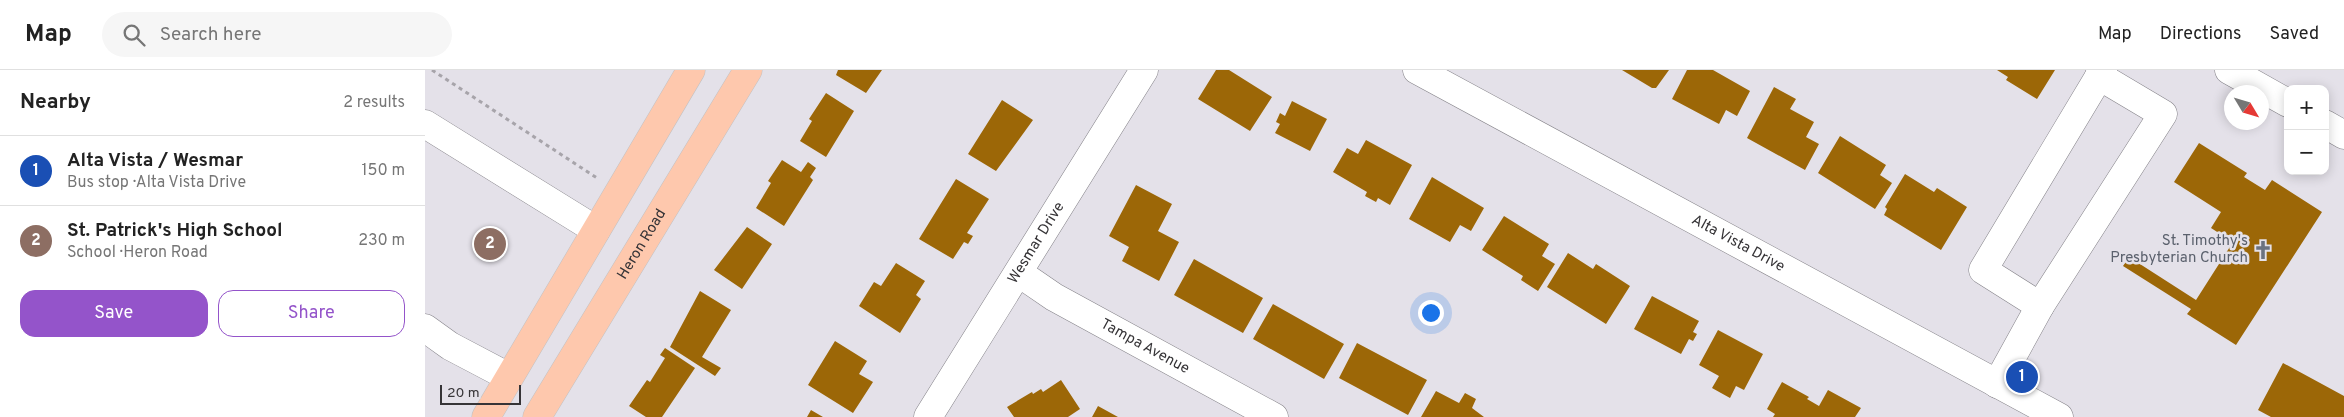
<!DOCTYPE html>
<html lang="en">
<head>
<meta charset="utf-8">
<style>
	:root { --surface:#fff; --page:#f6f6f6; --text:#222; --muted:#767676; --line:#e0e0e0; --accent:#9454ca }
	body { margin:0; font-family:Overpass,sans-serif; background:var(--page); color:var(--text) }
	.controls { position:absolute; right:15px; top:15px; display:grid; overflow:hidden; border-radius:10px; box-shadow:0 2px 12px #0003 }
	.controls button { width:45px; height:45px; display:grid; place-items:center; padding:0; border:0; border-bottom:1px solid var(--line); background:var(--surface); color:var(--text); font:25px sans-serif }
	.compass { position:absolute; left:1799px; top:15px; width:45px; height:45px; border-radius:50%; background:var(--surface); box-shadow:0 2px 12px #0003; rotate:128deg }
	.scale { position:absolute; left:15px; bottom:12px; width:81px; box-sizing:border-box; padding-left:5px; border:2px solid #363437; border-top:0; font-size:14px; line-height:18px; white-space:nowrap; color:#363437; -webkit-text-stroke:4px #e4e1e9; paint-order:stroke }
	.you { position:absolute; left:1005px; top:242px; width:18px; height:18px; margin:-12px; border:4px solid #fff; border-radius:50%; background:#1a73e8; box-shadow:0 0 0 8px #1a73e833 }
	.badge { display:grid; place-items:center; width:32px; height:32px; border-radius:50%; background:var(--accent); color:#fff; font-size:16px; font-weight:700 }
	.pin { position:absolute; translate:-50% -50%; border:2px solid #fff; box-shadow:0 1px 5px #0006 }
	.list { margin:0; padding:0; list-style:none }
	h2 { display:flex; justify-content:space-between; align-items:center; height:65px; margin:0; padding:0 20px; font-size:21px }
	h2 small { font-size:16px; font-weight:400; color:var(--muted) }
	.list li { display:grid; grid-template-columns:32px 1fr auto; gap:15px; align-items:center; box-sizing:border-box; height:70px; padding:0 20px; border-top:1px solid var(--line) }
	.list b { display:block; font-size:19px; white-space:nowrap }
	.list p { margin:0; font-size:16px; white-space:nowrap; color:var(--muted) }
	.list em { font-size:16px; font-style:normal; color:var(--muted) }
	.actions { display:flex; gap:10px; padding:15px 20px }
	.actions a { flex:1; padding:11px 0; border:1px solid var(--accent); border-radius:15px; text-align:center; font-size:18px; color:var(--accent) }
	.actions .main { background:var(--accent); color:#fff }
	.icon { flex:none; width:28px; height:28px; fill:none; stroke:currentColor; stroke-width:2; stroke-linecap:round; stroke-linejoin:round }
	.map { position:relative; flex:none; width:1919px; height:347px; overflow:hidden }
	header { display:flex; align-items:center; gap:30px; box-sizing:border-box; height:70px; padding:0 25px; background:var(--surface); border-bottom:1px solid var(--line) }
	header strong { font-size:24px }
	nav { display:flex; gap:28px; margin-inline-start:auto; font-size:18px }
	.search { width:350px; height:45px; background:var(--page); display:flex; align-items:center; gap:12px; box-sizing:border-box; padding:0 18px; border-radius:28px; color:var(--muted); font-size:19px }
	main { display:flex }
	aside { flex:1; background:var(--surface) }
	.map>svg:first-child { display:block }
	.building { fill:#9c6707 }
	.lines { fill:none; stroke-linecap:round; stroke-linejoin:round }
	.minor-casing { stroke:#848288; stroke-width:29 }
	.major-casing { stroke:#c3c2c3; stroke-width:29 }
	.path { stroke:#a7a4aa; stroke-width:3; stroke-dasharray:4 4; stroke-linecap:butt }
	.minor { stroke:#fff; stroke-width:28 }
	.major { stroke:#fec8ad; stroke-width:28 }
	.labels { text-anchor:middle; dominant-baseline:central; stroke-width:5; stroke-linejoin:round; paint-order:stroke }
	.worship-label { font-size:15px; fill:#5b616d; stroke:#e4e1e9; text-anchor:end }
	.street-label { font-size:15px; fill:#363437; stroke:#e4e1e9 }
</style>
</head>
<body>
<header>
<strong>Map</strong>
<div class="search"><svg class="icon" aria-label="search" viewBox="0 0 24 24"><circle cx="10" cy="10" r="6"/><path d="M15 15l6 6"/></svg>Search here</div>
<nav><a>Map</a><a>Directions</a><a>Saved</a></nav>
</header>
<main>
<aside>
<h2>Nearby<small>2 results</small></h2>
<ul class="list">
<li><span class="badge" style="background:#1a4fb4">1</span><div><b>Alta Vista / Wesmar</b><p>Bus stop · Alta Vista Drive</p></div><em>150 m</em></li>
<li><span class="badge" style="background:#8d6e63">2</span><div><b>St. Patrick's High School</b><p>School · Heron Road</p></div><em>230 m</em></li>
</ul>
<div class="actions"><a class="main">Save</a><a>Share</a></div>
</aside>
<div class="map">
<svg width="1919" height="347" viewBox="0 0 1919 347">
	<rect width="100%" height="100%" fill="#e4e1e9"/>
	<path class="building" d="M 413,0 L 457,0 L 441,23 L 411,5 Z
		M 791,0 L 804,0 L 847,27 L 825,61 L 773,29 Z
		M 1197,0 L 1244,0 L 1231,18 L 1227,18 Z
		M 1262,0 L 1288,0 L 1325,21 L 1312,46 L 1301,40 L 1294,54 L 1247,29 Z
		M 1572,0 L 1630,0 L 1612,29 L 1581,10 L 1583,7 Z
		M 1349,17 L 1371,29 L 1365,39 L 1389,52 L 1381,67 L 1394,74 L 1380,100 L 1322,68 Z
		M 401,23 L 429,41 L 401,87 L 375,71 L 387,51 L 384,49 Z
		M 577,30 L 608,50 L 571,101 L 543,84 Z
		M 867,31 L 902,49 L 885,81 L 850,63 L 855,54 L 851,52 L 855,43 L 860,46 Z
		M 1415,66 L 1461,95 L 1455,105 L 1467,113 L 1450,139 L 1393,103 Z
		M 941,70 L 987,95 L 965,135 L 953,128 L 951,132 L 940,126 L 942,122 L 908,102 L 922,78 L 933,84 Z
		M 1774,73 L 1822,103 L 1819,107 L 1840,120 L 1847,110 L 1897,142 L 1811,275 L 1762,244 L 1766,239 L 1698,196 L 1704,187 L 1771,230 L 1808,172 L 1786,158 L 1796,142 L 1749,112 Z
		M 357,90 L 376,102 L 383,92 L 391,98 L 385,107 L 388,110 L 359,156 L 331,138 L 346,113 L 343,111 Z
		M 1480,104 L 1509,122 L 1512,118 L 1542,137 L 1516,180 L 1459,145 L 1462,139 L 1460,137 Z
		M 1007,107 L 1059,138 L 1046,161 L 1035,155 L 1025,172 L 984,149 Z
		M 531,109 L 564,129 L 542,163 L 548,166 L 543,174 L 539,172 L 528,189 L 494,169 Z
		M 711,115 L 747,134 L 733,161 L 754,172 L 734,211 L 697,191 L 704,177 L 684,166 Z
		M 1079,146 L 1124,174 L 1117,186 L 1130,194 L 1113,221 L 1096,210 L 1098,206 L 1057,180 Z
		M 322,157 L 347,174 L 317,219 L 289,200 Z
		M 1143,183 L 1168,199 L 1171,194 L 1205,216 L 1181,254 L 1122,217 Z
		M 769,189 L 838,228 L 818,263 L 749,225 Z
		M 471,193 L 500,211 L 491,225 L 496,229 L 475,263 L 434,236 L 449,212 L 456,216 Z
		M 275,221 L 306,240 L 277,287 L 296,298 L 290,306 L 245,277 Z
		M 1227,226 L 1274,251 L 1268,262 L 1272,264 L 1268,271 L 1264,269 L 1256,284 L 1209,259 Z
		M 848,234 L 919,274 L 899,309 L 828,269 Z
		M 1293,260 L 1338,284 L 1319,320 L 1311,316 L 1305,328 L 1287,318 L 1294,306 L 1274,295 Z
		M 410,271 L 442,291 L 434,304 L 448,312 L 428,343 L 383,315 Z
		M 932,273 L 1002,310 L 983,345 L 914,308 Z
		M 240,278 L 270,298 L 237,347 L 221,347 L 204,336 L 222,310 L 225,312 L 240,288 L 235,285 Z
		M 1858,293 L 1919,326 L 1919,347 L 1846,347 L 1833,340 Z
		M 636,310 L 655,339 L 643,347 L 589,347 L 582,337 L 607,322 L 608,324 L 616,319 L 618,322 Z
		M 1357,312 L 1384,327 L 1382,329 L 1394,336 L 1403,320 L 1436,338 L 1430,347 L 1348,347 L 1350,344 L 1342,339 Z
		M 1011,321 L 1034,333 L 1040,323 L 1051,329 L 1047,338 L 1059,347 L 996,347 Z
		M 673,336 L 693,347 L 667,347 Z
		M 386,340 L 398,347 L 382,347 Z"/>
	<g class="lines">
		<g class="minor-casing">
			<g id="minor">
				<path id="s1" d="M 992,0 L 1634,347"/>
				<path d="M 1804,0 L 1863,33"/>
				<path d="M 0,54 L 171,160"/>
				<path d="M 1900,54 L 1919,65"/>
				<path id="s2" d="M 594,203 L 629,227 L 849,347"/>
				<path d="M 1615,236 L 1738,44 L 1674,6"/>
				<path d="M 0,258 L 25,276 L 84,307"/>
				<path d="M 1572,314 L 1615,236 L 1558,200 L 1678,0"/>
				<path id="s3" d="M 503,347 L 719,0"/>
			</g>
		</g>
		<g class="major-casing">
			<g id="major">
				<path d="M 61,347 L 266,0"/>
				<path id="s4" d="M 112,347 L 323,0"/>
			</g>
		</g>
		<path class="path" d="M 7,0 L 172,108"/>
		<use href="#minor" class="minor"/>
		<use href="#major" class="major"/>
	</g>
	<defs>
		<g id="church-bare" transform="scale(1.5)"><path d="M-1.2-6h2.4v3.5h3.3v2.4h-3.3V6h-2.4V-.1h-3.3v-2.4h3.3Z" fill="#6b7280" stroke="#e4e1e9" stroke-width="2.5" paint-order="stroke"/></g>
	</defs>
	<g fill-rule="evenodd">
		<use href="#church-bare" x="1838" y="180"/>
	</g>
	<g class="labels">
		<g class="worship-label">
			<text x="1823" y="171">St. Timothy's<tspan x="1823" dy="17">Presbyterian Church</tspan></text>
		</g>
		<g class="street-label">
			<text stroke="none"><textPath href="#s4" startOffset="202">Heron Road</textPath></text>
			<text stroke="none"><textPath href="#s3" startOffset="205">Wesmar Drive</textPath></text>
			<text stroke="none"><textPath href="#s1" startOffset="365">Alta Vista Drive</textPath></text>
			<text stroke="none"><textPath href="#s2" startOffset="146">Tampa Avenue</textPath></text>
		</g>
	</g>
</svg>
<div class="controls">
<button>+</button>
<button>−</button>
</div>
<svg class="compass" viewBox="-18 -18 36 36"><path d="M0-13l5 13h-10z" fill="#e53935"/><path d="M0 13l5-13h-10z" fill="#767676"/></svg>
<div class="scale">20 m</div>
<div class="you"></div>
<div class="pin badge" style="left:1597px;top:307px;background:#1a4fb4">1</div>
<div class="pin badge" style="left:65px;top:174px;background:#8d6e63">2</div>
</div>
</main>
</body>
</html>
